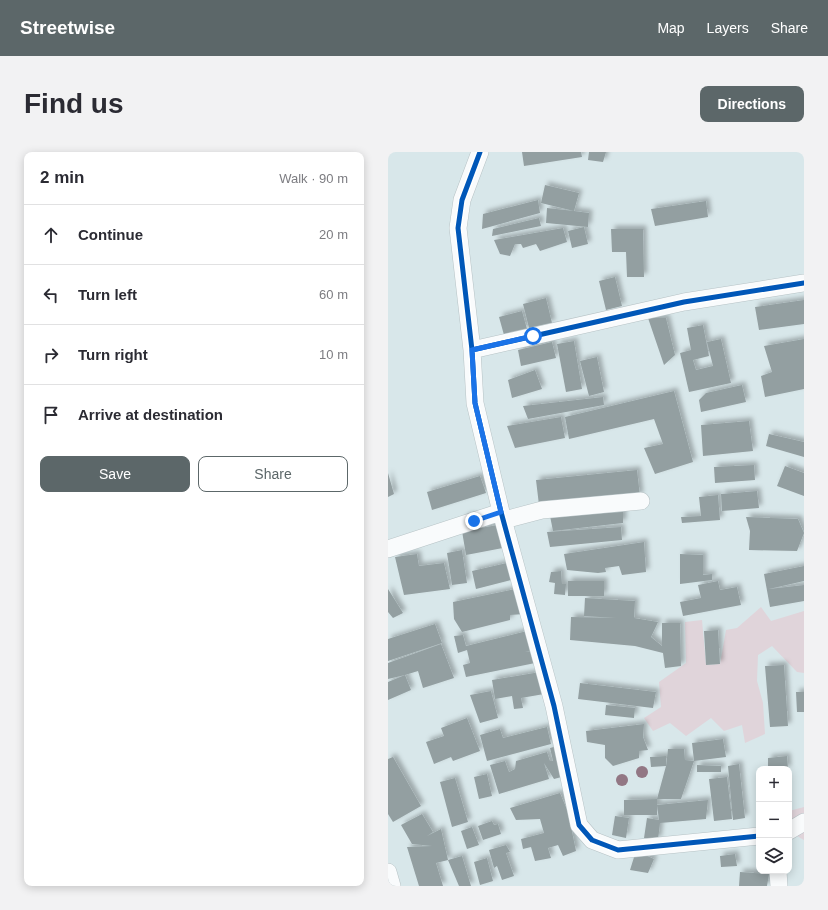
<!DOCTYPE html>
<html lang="en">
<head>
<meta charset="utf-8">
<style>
	:root { --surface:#fff; --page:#f2f2f3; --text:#2b2b33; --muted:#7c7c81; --line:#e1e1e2; --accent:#5c6769 }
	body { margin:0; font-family:Arial,sans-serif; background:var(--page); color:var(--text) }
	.controls { position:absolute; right:12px; bottom:12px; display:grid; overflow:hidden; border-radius:8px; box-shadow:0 2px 10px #0003 }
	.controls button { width:36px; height:36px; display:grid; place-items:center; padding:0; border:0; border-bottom:1px solid var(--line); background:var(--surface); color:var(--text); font:20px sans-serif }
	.stop { position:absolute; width:12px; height:12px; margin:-9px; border:3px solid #1a73e8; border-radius:50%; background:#fff }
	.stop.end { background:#1a73e8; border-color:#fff; box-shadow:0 1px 4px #0008 }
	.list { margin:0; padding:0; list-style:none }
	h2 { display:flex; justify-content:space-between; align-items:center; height:52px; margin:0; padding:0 16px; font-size:17px }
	h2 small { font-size:13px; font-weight:400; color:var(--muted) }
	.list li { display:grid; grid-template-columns:26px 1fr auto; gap:12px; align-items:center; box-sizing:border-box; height:60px; padding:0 16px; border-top:1px solid var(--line) }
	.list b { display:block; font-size:15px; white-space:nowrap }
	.list em { font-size:13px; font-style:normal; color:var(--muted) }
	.actions { display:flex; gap:8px; padding:12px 16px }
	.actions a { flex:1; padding:9px 0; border:1px solid var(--accent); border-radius:8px; text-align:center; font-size:14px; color:var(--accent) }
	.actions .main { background:var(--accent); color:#fff }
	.icon { flex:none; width:22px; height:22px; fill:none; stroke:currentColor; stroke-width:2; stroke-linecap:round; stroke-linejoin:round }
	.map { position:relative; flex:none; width:416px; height:734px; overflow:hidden; border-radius:8px }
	header { display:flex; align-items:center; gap:24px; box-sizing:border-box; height:56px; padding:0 20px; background:var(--accent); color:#fff }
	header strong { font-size:19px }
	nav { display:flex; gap:22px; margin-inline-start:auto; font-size:14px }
	.intro { display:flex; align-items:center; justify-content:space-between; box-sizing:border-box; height:96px; padding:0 24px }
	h1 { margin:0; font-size:28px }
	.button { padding:10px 18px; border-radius:8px; background:var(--accent); color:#fff; font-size:14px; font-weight:700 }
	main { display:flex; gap:24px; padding:0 24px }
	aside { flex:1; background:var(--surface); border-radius:8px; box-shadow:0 2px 10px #0003 }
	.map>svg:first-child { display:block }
	.green { fill:#e0d4da }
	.building { fill:#939fa1; filter:url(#shadow) }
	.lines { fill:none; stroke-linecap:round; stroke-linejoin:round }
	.minor-casing { stroke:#b6c2c5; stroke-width:18 }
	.minor { stroke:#f9fbfc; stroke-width:17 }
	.cycleway-casing { stroke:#fff; stroke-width:8 }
	.cycleway { stroke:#0057b8; stroke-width:5 }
	.tree { fill:#927784 }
	.route { stroke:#1a73e8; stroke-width:5 }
</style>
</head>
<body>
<header>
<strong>Streetwise</strong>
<nav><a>Map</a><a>Layers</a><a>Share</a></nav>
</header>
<div class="intro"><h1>Find us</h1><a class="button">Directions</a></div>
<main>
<aside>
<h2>2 min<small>Walk · 90 m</small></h2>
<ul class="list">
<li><svg class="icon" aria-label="ahead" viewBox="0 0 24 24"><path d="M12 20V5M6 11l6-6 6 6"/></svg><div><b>Continue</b></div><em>20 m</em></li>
<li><svg class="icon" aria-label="left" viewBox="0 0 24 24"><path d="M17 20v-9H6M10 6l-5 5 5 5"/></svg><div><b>Turn left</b></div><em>60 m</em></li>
<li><svg class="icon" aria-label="right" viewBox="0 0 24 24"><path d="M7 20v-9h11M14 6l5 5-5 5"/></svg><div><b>Turn right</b></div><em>10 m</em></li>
<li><svg class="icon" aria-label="arrive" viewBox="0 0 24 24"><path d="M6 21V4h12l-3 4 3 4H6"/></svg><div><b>Arrive at destination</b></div></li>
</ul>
<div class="actions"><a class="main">Save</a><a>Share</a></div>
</aside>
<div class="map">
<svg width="416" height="734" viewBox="0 0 416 734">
	<defs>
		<filter id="shadow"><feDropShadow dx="3.5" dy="-3.5" stdDeviation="2" flood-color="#0004"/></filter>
	</defs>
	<rect width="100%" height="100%" fill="#d8e7ea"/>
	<path class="green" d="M 373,455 L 383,469 L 416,459 L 416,521 L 409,520 L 384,494 L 370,503 L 369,529 L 375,551 L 377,582 L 357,591 L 354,573 L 336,579 L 323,566 L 298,584 L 282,571 L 265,579 L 256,566 L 273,555 L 271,530 L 298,511 L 297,470 L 314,468 L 318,513 L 332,512 L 338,478 L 349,476 Z
		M 416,655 L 416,688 C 403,682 401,673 401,659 Z"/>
	<path class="building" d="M 134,0 L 193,0 L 194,5 L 136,14 Z
		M 201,0 L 218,0 L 215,10 L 200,8 Z
		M 157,33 L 191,41 L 186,59 L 201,61 L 200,75 L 158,71 L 159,56 L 186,59 L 153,51 Z
		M 150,48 L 152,61 L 94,77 L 95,62 Z
		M 318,49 L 320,65 L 267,74 L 263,57 Z
		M 151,66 L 153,74 L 104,84 L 105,77 Z
		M 196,75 L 200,92 L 184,96 L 180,79 Z
		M 175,76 L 179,90 L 152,99 L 148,92 L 135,96 L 133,92 L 127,92 L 122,104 L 112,102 L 106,88 Z
		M 223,77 L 255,77 L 256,125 L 239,125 L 238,100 L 224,100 Z
		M 227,125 L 234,154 L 218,158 L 211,129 Z
		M 158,146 L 164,171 L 141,176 L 135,152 Z
		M 416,148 L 416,172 L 371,178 L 367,155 Z
		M 134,159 L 139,177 L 116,183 L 111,165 Z
		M 260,166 L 278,166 L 287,203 L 276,213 Z
		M 315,173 L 321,204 L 305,208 L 308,218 L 325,214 L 319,190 L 333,187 L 343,231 L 301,240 L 292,201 L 303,198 L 299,176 Z
		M 416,187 L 416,237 L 377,245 L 373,224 L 384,220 L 376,194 Z
		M 186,189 L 194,237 L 178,240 L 169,192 Z
		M 164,190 L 168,206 L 133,214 L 130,198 Z
		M 209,205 L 216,240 L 201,244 L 192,209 Z
		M 147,218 L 154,237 L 124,246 L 120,228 Z
		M 354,233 L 358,250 L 313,260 L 311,248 L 318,241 Z
		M 286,239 L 305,310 L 267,322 L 256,296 L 275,292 L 266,267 L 181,287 L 177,265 Z
		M 215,245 L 216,253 L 140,267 L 135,254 Z
		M 173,265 L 177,286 L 127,296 L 119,274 Z
		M 361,269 L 365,299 L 315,304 L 313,273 Z
		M 381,282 L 416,290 L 416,305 L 378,294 Z
		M 366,313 L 367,328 L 327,331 L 326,315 Z
		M 397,314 L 416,321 L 416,344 L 389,334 Z
		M 249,318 L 252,344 L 151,353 L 148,328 Z
		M 0,321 L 6,342 L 0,345 Z
		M 92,324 L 98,341 L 44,358 L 39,340 Z
		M 369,339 L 371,356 L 334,359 L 333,342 Z
		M 330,343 L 332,368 L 294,371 L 293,365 L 313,364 L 311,345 Z
		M 235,360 L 235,371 L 165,379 L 162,364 Z
		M 358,365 L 410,367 L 416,381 L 409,399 L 361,398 L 362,379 Z
		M 116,372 L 120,395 L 78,403 L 74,379 Z
		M 233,375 L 234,388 L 162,395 L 159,380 Z
		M 256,390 L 258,420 L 234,423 L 231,414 L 217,416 L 218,420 L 210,421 L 179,418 L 176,402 Z
		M 74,398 L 79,431 L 64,433 L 59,401 Z
		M 29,402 L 31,414 L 56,411 L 62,437 L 16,443 L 7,405 Z
		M 292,402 L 315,403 L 315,423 L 324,422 L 324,428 L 292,432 Z
		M 123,410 L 127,427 L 88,437 L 84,419 Z
		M 416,414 L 416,429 L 381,437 L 416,433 L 416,449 L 382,455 L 376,422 Z
		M 173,419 L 174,432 L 178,432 L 177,443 L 166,442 L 167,431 L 161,430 L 163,420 Z
		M 180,429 L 216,429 L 216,444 L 180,444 Z
		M 330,429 L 332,438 L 349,435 L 353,453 L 295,464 L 292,450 L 313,446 L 310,433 Z
		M 0,437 L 15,461 L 5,466 L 0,460 Z
		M 127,437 L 136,462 L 122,463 L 122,468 L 74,480 L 66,467 L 65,450 Z
		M 197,446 L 247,449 L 246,466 L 270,470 L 263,485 L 274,494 L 274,471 L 292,471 L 293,514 L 277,516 L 275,501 L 247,494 L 182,488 L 183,465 L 228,466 L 196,464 Z
		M 47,472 L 54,491 L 0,509 L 0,487 Z
		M 330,478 L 332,512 L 318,513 L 316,479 Z
		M 139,479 L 144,498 L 137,500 L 150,498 L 152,510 L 78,525 L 75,513 L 82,511 L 79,498 L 70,501 L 66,484 L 75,483 L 78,494 Z
		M 53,492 L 66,526 L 35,536 L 30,519 L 17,523 L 23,538 L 0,548 L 0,530 L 17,523 L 0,527 L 0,511 Z
		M 396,513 L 400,574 L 382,575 L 377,514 Z
		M 152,520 L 156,542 L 133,546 L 135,556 L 126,557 L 124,544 L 107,547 L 104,528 Z
		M 192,531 L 268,540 L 265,556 L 190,547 Z
		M 103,539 L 110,566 L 92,571 L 82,543 Z
		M 408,540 L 416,540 L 416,560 L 409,560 Z
		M 218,553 L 247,556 L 246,566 L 217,563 Z
		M 79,566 L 92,599 L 65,609 L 63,605 L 46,612 L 38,590 L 56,584 L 53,576 Z
		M 256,572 L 255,585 L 260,598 L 251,599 L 251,606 L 225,614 L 217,606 L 217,593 L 199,590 L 198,579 Z
		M 159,575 L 163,592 L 99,609 L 92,583 L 112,577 L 115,586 Z
		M 335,587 L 338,605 L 306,609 L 304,591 Z
		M 173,593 L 181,623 L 166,627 L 156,611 L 161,627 L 111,642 L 102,613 L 117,609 L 121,620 L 127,617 L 128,609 L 159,600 L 162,609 L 165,609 L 162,596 Z
		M 280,597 L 296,597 L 297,608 L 306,609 L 293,647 L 269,647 L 269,653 L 320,648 L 318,667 L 272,671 L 270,688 L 256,686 L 259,666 L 271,668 L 269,653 L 269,663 L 236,663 L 236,648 L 269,647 L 278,614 L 263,615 L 262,605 L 278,604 L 278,614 Z
		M 399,604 L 400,617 L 380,617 L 380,606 Z
		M 5,605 L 33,654 L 5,670 L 0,662 L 0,607 Z
		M 351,612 L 357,666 L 345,668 L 340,614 Z
		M 309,613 L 333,614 L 333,620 L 309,620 Z
		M 99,622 L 104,644 L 91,647 L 86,625 Z
		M 339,625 L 344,667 L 326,669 L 321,627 Z
		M 67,626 L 80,670 L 64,675 L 52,630 Z
		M 172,641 L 180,660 L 188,699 L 175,704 L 170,693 L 160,696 L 163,706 L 147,709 L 143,695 L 135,697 L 133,687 L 156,681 L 152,667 L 128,668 L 122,656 Z
		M 34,662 L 45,680 L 39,684 L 53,677 L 60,708 L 48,711 L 55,734 L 31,734 L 19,695 L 44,694 L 24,692 L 13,673 Z
		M 227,664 L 241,666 L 238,686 L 224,683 Z
		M 104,669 L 106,673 L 110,672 L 113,682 L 95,688 L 90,674 Z
		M 84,675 L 91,693 L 79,697 L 73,679 Z
		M 118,693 L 122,700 L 118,701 L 126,724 L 114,728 L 109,714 L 106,716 L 101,698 Z
		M 248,699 L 266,707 L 260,721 L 242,718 Z
		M 347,702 L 349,714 L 333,715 L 332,704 Z
		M 74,704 L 83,734 L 71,734 L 60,708 Z
		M 99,706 L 105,729 L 92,733 L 86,710 Z
		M 352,720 L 381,722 L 379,734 L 351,734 Z"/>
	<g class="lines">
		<g class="minor-casing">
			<path id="minor" d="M 92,0 L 74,48 L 70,76 L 84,198 L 87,251 L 113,360 L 166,554 L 191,673 L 204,688 L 230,698 L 371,684
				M 84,198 L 296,150 L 416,131
				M 116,368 L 154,358 L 253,349
				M 0,397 L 113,360
				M 401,679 L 416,670
				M 390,719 L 391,734
				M 0,720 L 4,734"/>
		</g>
		<use href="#minor" class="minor"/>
		<g class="cycleway-casing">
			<path id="cycleway" d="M 92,0 L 74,48 L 70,76 L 84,198 L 87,251 L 113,360 L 166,554 L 191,673 L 204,688 L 230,698 L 371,684
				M 84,198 L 296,150 L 416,131"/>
		</g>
		<use href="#cycleway" class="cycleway"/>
	</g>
	<g class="tree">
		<circle cx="254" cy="620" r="6"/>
		<circle cx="234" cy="628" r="6"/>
	</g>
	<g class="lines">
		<path class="route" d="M 86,369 L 113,360 L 87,251 L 84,198 L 145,184"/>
	</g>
</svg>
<div class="controls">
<button>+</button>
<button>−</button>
<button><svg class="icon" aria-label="layers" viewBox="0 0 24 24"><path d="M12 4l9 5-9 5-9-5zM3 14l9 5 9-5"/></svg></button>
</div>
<div class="stop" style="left:145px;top:184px"></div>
<div class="stop end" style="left:86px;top:369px"></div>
</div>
</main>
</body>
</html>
